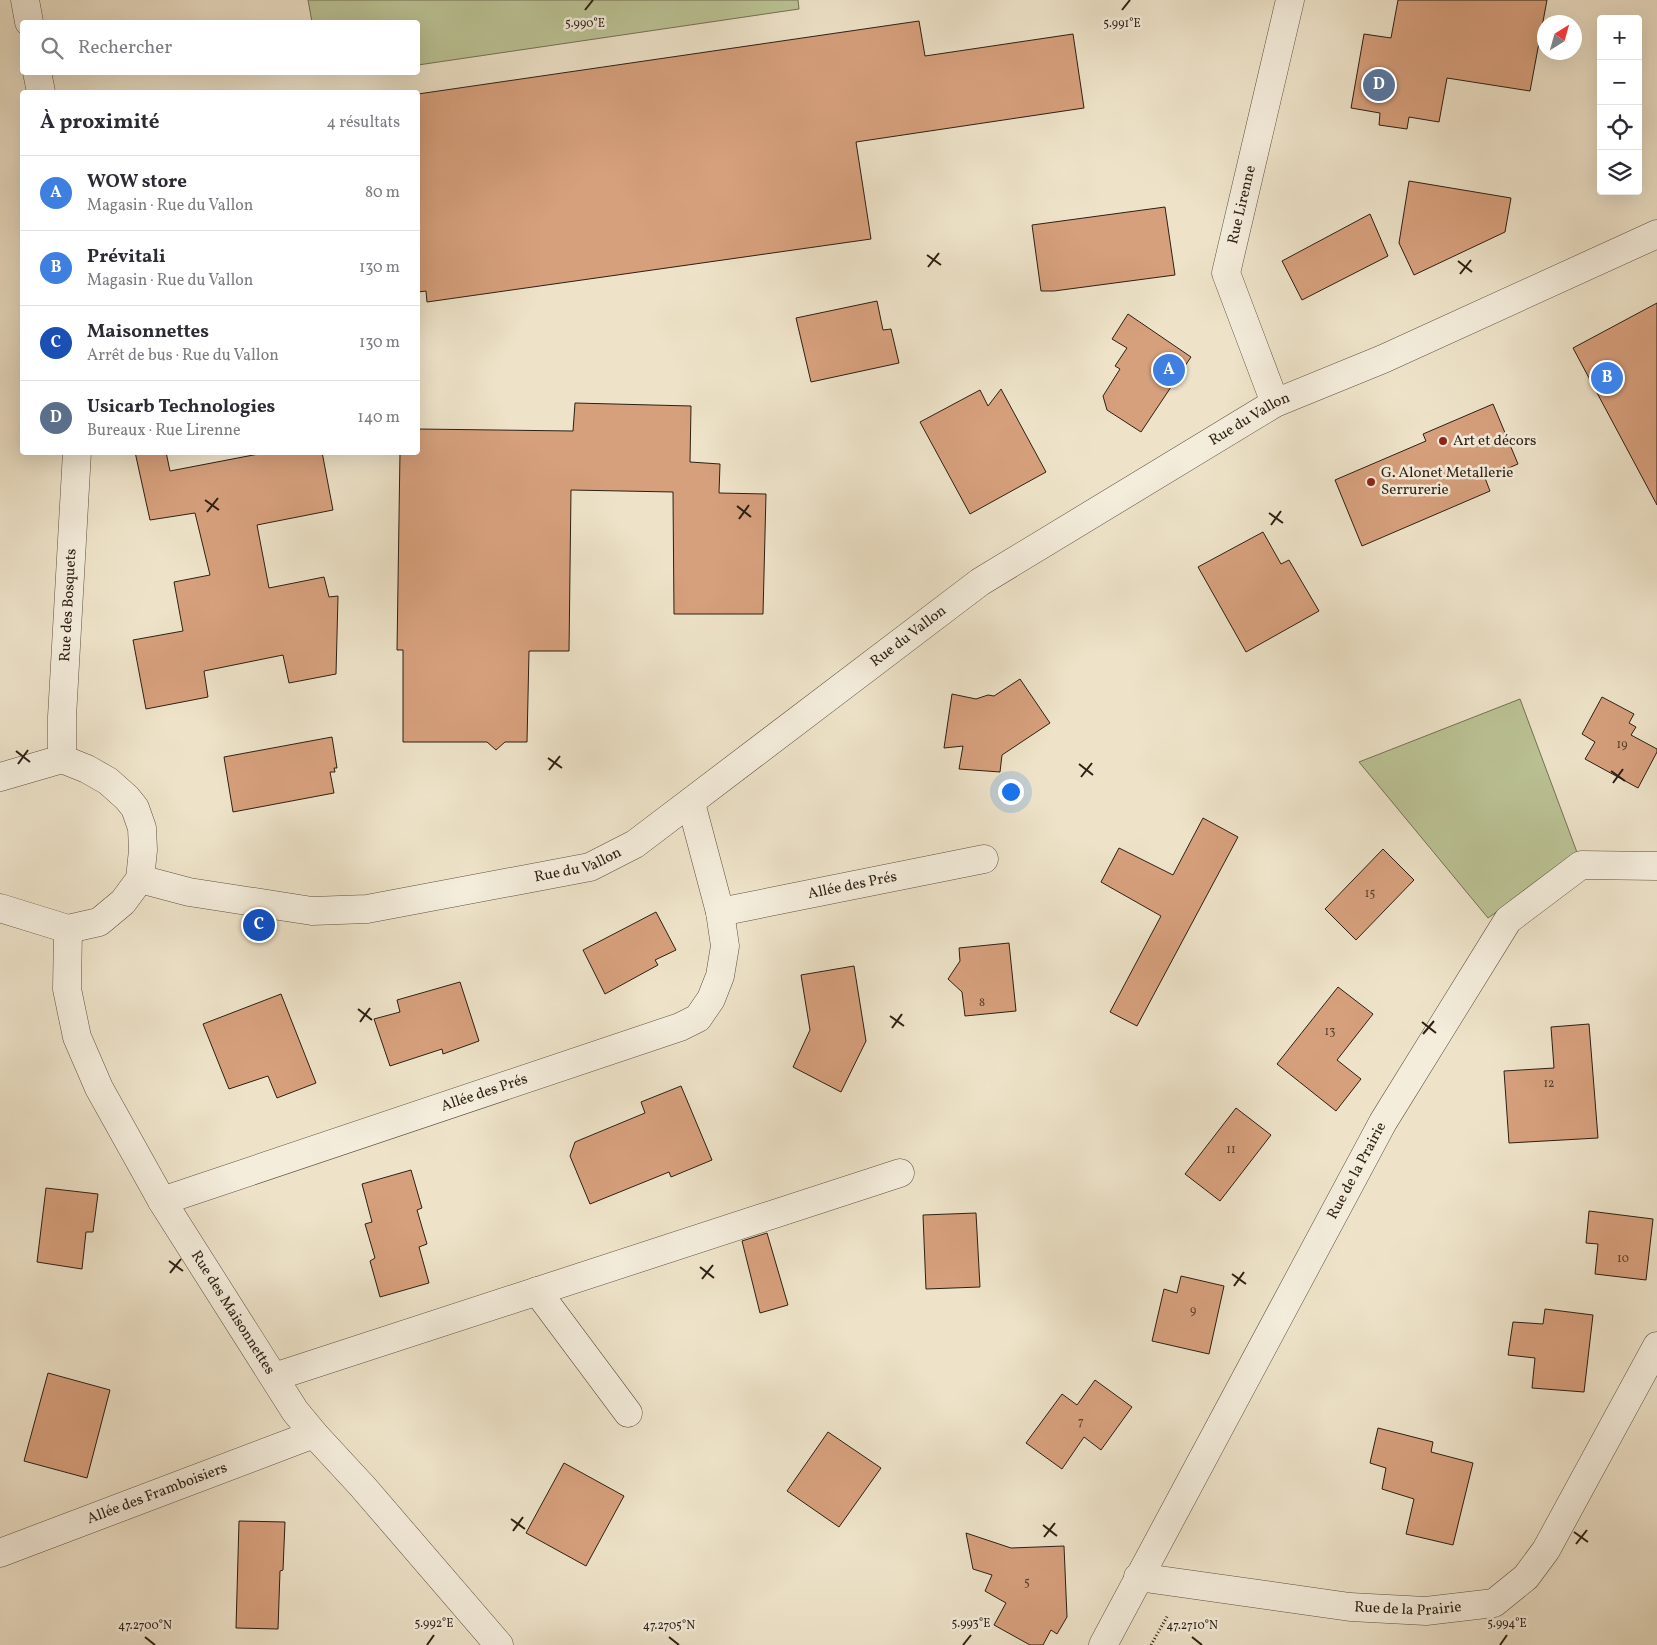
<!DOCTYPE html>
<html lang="fr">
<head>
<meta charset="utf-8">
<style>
	:root { --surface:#fff; --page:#f2f2f3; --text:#2b2b33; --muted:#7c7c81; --line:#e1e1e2; --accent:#111827 }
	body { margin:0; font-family:Vollkorn,serif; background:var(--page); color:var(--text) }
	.controls { position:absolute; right:15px; top:15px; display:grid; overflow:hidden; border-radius:5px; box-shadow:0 5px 20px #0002 }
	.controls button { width:45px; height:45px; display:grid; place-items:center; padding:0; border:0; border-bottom:1px solid var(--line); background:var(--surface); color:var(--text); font:25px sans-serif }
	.compass { position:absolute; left:1537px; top:15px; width:45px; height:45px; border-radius:50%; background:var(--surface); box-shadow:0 5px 20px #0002; rotate:37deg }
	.you { position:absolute; left:1010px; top:791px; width:18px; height:18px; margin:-12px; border:4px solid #fff; border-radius:50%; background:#1a73e8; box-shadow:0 0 0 8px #1a73e833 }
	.badge { display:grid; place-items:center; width:32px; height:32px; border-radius:50%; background:var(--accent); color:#fff; font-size:16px; font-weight:700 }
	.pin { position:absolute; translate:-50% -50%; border:2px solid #fff; box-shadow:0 1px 5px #0006 }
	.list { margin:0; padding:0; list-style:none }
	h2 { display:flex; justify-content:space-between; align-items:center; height:65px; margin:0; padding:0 20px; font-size:21px }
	h2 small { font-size:16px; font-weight:400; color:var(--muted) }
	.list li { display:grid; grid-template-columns:32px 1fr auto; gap:15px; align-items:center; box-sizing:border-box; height:75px; padding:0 20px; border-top:1px solid var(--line) }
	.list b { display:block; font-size:19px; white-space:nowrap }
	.list p { margin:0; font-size:16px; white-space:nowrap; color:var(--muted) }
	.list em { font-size:16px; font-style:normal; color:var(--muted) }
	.icon { flex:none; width:28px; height:28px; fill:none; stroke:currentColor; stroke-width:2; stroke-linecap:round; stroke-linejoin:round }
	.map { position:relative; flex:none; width:1657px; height:1645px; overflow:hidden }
	.search { position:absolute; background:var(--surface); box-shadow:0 5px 20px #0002; left:20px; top:20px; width:400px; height:55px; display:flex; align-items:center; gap:12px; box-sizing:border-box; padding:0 18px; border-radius:5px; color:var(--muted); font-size:19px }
	.panel { position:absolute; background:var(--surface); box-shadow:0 5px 20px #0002; left:20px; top:90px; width:400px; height:365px; border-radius:5px }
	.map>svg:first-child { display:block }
	.green { fill:#bbc395; stroke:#747154 }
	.building { fill:#d7a07d; stroke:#2d1f13 }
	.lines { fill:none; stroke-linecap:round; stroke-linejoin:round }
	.minor-casing { stroke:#5d5040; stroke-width:29 }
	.path { stroke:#2d1f13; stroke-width:3; stroke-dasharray:1 2.5; stroke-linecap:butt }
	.minor { stroke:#f4eddc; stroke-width:28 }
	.ticks { fill:none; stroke:#2d1f13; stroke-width:2 }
	.poi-dot { fill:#8f2418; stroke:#f4eddc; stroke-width:2 }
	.labels { text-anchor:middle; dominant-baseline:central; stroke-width:5; stroke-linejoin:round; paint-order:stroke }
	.number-label { font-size:12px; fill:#583f2e }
	.street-label { font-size:15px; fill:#2d1f13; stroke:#f4eddc }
	.poi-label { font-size:15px; fill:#2d1f13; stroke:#f4eddc; text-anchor:start }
	.ticks-label { font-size:12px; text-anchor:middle; fill:#2d1f13; stroke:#f4eddc; stroke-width:5; stroke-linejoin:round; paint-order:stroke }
</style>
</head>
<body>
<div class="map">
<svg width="1657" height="1645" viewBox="0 0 1657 1645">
	<rect width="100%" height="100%" fill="#eee3c9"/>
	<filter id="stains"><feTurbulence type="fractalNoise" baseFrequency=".004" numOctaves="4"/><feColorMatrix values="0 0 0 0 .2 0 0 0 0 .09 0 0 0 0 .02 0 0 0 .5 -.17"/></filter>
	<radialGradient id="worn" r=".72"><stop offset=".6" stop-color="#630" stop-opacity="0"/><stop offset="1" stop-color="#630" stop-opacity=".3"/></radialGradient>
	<path class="green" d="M 308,0 L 798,0 L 799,9 L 418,65 L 418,22 L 312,22 Z
		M 1520,699 L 1578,855 L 1488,918 L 1359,762 Z"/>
	<path class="building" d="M 1398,0 L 1547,0 L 1530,91 L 1447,78 L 1439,122 L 1409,117 L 1407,129 L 1379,125 L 1380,113 L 1351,108 L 1364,34 L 1391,38 Z
		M 919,21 L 925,56 L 1073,34 L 1084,108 L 856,142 L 871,239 L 427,302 L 426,291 L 418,292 L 418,94 Z
		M 1409,181 L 1511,198 L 1505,232 L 1414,275 L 1399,243 Z
		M 1165,207 L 1175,275 L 1054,291 L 1041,291 L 1032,225 Z
		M 1370,214 L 1388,256 L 1302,300 L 1282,261 Z
		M 877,301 L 883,330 L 891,329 L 899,363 L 811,382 L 796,318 Z
		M 1657,303 L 1657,505 L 1573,348 Z
		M 1128,314 L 1191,357 L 1141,432 L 1107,410 L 1103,396 L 1120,369 L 1115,366 L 1127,348 L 1112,339 Z
		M 1001,389 L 1046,472 L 970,514 L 920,422 L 980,390 L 988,406 Z
		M 575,403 L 691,406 L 690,462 L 720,464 L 719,493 L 766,494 L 763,614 L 674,614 L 673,492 L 571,490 L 569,651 L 529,651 L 527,742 L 505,742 L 496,750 L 487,742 L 403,742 L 403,650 L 397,650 L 400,452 L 418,452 L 418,429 L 573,431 Z
		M 1493,404 L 1518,464 L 1485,478 L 1490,491 L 1362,546 L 1335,480 L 1426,441 L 1423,434 Z
		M 135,452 L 166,452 L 170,471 L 269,452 L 322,452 L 333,510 L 257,525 L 269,588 L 324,577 L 329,597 L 338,596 L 336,674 L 289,683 L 283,655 L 204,671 L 208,697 L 146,709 L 133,640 L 183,631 L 174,582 L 210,575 L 195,513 L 150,520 Z
		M 1263,532 L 1281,564 L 1289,560 L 1319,611 L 1246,652 L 1198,567 Z
		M 1020,679 L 1050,723 L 1002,755 L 1000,772 L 959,769 L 963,746 L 944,748 L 952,694 L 976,699 L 988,695 L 994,696 Z
		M 1602,697 L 1634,714 L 1629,723 L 1636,727 L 1631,735 L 1657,749 L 1657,752 L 1638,788 L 1585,759 L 1595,742 L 1582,734 Z
		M 332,737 L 337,768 L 334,768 L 335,772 L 330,772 L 334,793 L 233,812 L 224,757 Z
		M 1203,818 L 1238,837 L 1137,1026 L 1110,1012 L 1161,916 L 1101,882 L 1119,848 L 1173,875 Z
		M 1383,849 L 1414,880 L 1356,940 L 1325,909 Z
		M 656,912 L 676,950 L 655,960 L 658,965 L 605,994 L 583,950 Z
		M 1009,943 L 1016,1011 L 965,1016 L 962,992 L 948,979 L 960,961 L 959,948 Z
		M 854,966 L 866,1041 L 841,1092 L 793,1067 L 810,1030 L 801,975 Z
		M 460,982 L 479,1041 L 443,1054 L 442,1049 L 390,1066 L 374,1019 L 400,1012 L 397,1000 Z
		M 1338,987 L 1373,1014 L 1337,1060 L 1361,1079 L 1336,1111 L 1277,1064 Z
		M 281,994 L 316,1083 L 277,1098 L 268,1076 L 229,1089 L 203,1024 Z
		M 1589,1024 L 1598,1138 L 1509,1143 L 1504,1071 L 1554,1068 L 1551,1027 Z
		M 681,1086 L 712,1160 L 671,1177 L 669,1172 L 590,1204 L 570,1156 L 575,1142 L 645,1113 L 641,1102 Z
		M 1236,1108 L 1271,1135 L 1220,1201 L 1185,1174 Z
		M 411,1170 L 422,1208 L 417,1210 L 427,1244 L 419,1247 L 429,1283 L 380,1297 L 370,1261 L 375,1258 L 365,1224 L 372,1222 L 362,1184 Z
		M 46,1188 L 98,1194 L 93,1232 L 86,1232 L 82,1269 L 37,1262 Z
		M 1589,1211 L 1653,1219 L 1646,1280 L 1595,1274 L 1598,1244 L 1586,1243 Z
		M 976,1213 L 980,1287 L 926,1289 L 923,1215 Z
		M 767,1233 L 788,1305 L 760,1313 L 742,1241 Z
		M 1181,1276 L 1224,1286 L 1209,1354 L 1152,1341 L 1164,1289 L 1177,1293 Z
		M 1545,1309 L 1593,1315 L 1584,1392 L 1532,1388 L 1535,1358 L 1508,1355 L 1513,1322 L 1543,1324 Z
		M 48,1373 L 110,1390 L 87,1478 L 24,1461 Z
		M 1095,1380 L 1132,1407 L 1101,1450 L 1084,1437 L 1062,1469 L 1026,1443 L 1062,1394 L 1077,1405 Z
		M 1378,1428 L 1433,1442 L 1431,1452 L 1473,1463 L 1453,1545 L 1406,1534 L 1414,1499 L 1382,1489 L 1386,1468 L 1370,1463 Z
		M 828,1432 L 881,1468 L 839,1527 L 787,1491 Z
		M 564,1463 L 624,1496 L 586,1566 L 526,1533 Z
		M 239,1521 L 285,1522 L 283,1570 L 280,1571 L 278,1629 L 236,1628 Z
		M 966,1533 L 1011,1548 L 1064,1546 L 1067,1617 L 1057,1634 L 1051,1630 L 1043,1645 L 1030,1645 L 994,1625 L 1006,1603 L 985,1591 L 992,1575 L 973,1569 Z"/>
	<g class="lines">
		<g class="minor-casing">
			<g id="minor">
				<path d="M 25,0 L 29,22"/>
				<path d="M 37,72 L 41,92"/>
				<path id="s1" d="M 1275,403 L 1226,273 L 1290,0"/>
				<path id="s2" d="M 62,759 L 62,717 L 77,452"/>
				<path d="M 0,777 L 62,759 L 87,769 L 108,781 L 127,798 L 135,808 L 142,828 L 143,850 L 140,879 L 123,902 L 99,922 L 68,929 L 0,908"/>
				<path id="s3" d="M 140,879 L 189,892 L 312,911 L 367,909 L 590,867 L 635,844 L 980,582 L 1275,403 L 1383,359 L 1657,234"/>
				<path id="s4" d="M 720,912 L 984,859"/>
				<path id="s5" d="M 68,929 L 67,989 L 77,1037 L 99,1088 L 162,1201 L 295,1411 L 314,1434 L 363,1487 L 499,1645"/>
				<path id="s6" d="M 162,1201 L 680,1027 L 698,1018 L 711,999 L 720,976 L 725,946 L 720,912 L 691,803"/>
				<path d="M 537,1291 L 628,1413"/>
				<path d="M 274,1377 L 900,1173"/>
				<path id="s7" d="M 0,1553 L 314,1434"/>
				<path id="s8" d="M 1138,1577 L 1350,1607 L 1426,1611 L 1494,1603 L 1526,1577 L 1546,1550 L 1657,1346"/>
				<path id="s9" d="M 1103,1645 L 1383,1122 L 1508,920 L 1581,865 L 1657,866"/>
			</g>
		</g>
		<path class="path" d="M 1151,1645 L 1168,1615"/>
		<use href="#minor" class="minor"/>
	</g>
	<path class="ticks" d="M 585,10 L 593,0M 1122,10 L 1130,0M 927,255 L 941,265M 1458,261 L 1472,272M 928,267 L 939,253M 1460,274 L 1471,260M 205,500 L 219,510M 737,506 L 751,517M 207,512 L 218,498M 1269,513 L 1283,523M 739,519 L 749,505M 1271,525 L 1281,511M 16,751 L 30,762M 548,758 L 562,768M 18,764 L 28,750M 1079,764 L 1093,775M 549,770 L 560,756M 1611,771 L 1625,781M 1081,777 L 1092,763M 1613,783 L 1623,769M 358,1009 L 372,1020M 890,1016 L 904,1026M 360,1022 L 370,1008M 1422,1022 L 1436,1033M 892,1028 L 902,1014M 1423,1034 L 1434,1021M 169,1261 L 183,1271M 700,1267 L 714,1278M 170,1273 L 181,1259M 1232,1274 L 1246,1284M 702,1279 L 713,1265M 1234,1286 L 1244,1272M 511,1519 L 525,1529M 1043,1525 L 1057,1536M 513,1531 L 523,1517M 1574,1532 L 1588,1542M 1044,1537 L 1055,1523M 1576,1544 L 1587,1530M 145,1637 L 155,1645M 669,1637 L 679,1645M 1192,1637 L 1202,1645M 427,1645 L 434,1635M 963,1645 L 971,1635M 1500,1645 L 1507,1635"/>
	<g class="poi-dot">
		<circle cx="1443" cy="441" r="5"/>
		<circle cx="1371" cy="482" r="5"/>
	</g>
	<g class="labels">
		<g class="number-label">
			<text x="1622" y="745">19</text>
			<text x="1370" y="894">15</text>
			<text x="982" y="1003">8</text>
			<text x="1330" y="1032">13</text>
			<text x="1549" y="1084">12</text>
			<text x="1231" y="1150">11</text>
			<text x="1623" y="1259">10</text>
			<text x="1193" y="1311">9</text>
			<text x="1081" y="1422">7</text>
			<text x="1027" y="1583">5</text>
		</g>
		<g class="street-label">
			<text stroke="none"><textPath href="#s1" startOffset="209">Rue Lirenne</textPath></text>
			<text stroke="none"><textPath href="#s3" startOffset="1256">Rue du Vallon</textPath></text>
			<text stroke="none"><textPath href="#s2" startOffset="154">Rue des Bosquets</textPath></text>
			<text stroke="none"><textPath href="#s3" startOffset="851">Rue du Vallon</textPath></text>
			<text stroke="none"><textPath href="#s3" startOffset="446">Rue du Vallon</textPath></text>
			<text stroke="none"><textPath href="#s4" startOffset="135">Allée des Prés</textPath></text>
			<text stroke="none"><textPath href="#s6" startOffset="340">Allée des Prés</textPath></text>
			<text stroke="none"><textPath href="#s9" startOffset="538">Rue de la Prairie</textPath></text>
			<text stroke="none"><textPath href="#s5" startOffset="426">Rue des Maisonnettes</textPath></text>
			<text stroke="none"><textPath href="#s7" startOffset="168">Allée des Framboisiers</textPath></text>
			<text stroke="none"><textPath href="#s8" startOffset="272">Rue de la Prairie</textPath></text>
		</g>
		<g class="poi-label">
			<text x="1453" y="441">Art et décors</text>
			<text x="1381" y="473">G. Alonet Metallerie<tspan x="1381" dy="17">Serrurerie</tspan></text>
		</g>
	</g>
	<g class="ticks-label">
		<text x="585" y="27">5.990°E</text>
		<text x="1122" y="27">5.991°E</text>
		<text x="434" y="1627">5.992°E</text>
		<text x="971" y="1627">5.993°E</text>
		<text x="1507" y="1627">5.994°E</text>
		<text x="145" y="1629">47.2700°N</text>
		<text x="669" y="1629">47.2705°N</text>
		<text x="1192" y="1629">47.2710°N</text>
	</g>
	<rect width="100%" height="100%" filter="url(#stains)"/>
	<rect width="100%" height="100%" fill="url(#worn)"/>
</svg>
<div class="controls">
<button>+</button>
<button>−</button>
<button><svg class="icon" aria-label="locate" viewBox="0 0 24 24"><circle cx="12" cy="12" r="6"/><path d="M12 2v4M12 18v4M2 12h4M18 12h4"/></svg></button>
<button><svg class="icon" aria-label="layers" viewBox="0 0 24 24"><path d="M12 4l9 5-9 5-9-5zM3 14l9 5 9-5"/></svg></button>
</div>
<svg class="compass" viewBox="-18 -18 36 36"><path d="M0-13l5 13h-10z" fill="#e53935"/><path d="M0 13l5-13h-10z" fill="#7c7c81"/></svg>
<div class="you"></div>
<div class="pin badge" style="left:1169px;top:370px;background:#3f7fe0">A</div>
<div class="pin badge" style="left:1607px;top:378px;background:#3f7fe0">B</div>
<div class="pin badge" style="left:259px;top:925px;background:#1a4fb4">C</div>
<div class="pin badge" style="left:1379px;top:85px;background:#5c6f8a">D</div>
<div class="search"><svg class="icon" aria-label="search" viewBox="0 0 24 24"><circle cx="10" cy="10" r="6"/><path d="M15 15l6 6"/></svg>Rechercher</div>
<section class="panel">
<h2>À proximité<small>4 résultats</small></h2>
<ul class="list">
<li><span class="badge" style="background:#3f7fe0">A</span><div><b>WOW store</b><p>Magasin · Rue du Vallon</p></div><em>80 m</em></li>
<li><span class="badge" style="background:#3f7fe0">B</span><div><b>Prévitali</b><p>Magasin · Rue du Vallon</p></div><em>130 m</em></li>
<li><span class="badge" style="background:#1a4fb4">C</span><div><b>Maisonnettes</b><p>Arrêt de bus · Rue du Vallon</p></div><em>130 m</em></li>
<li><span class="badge" style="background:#5c6f8a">D</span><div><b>Usicarb Technologies</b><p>Bureaux · Rue Lirenne</p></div><em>140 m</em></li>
</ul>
</section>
</div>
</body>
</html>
